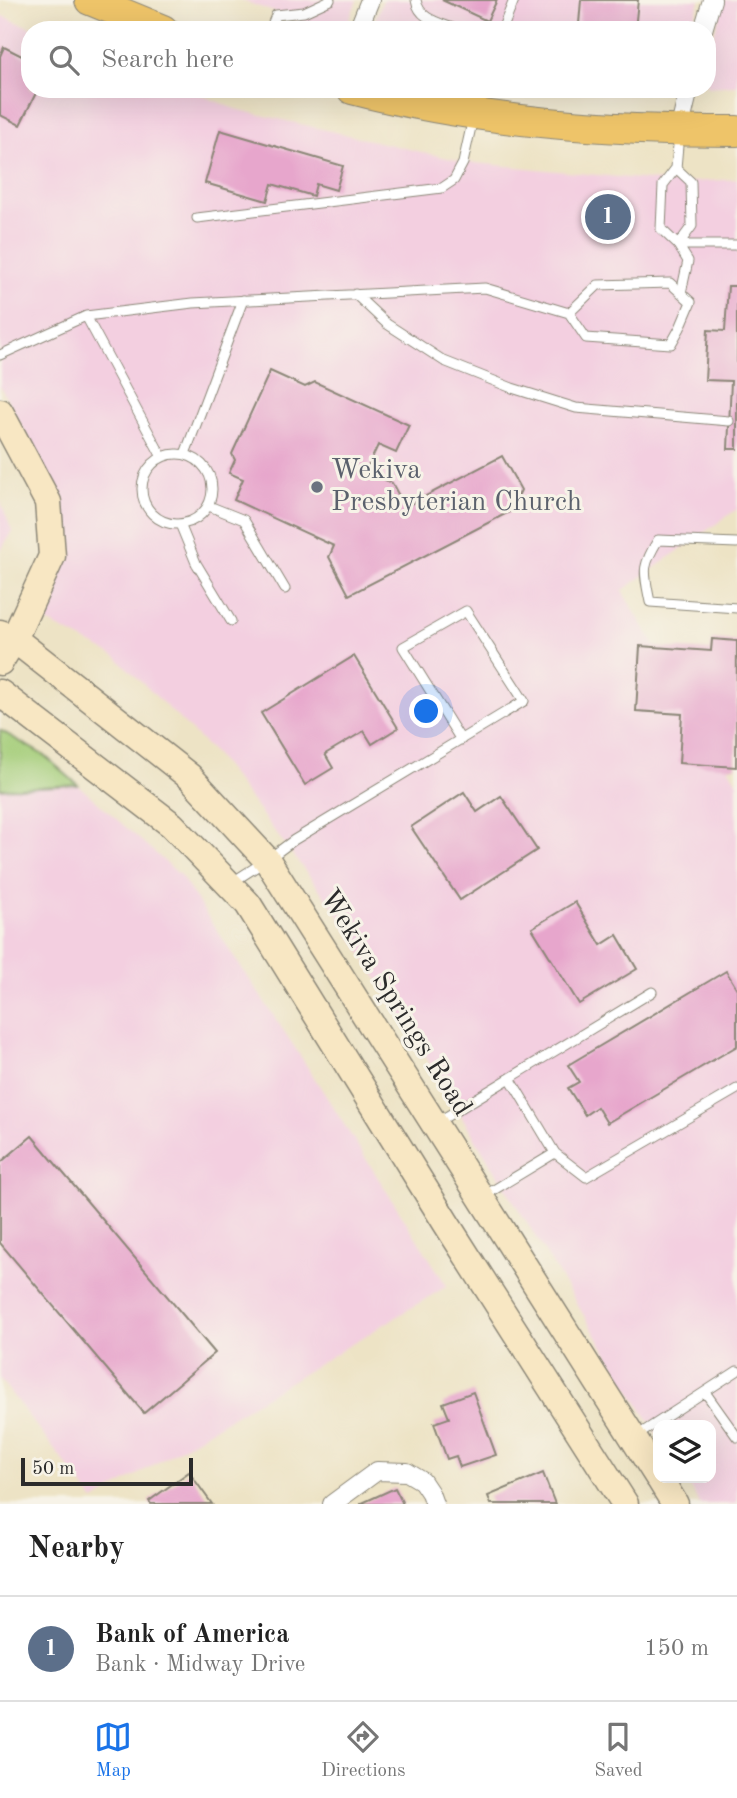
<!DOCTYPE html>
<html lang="en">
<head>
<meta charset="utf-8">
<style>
	:root { --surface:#fff; --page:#f6f6f6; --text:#222; --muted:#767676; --line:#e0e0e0; --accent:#1a73e8 }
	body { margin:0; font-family:"Old Standard TT",serif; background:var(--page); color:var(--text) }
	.controls { position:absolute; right:21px; bottom:21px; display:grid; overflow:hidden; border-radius:14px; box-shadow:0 7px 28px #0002 }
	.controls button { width:63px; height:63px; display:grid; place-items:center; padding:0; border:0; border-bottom:2px solid var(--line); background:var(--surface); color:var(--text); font:35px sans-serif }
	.scale { position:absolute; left:21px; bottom:18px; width:172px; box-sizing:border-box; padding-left:7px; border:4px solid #2b2b2b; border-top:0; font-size:19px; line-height:24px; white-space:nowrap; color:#2b2b2b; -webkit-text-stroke:5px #f7f3e8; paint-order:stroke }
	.you { position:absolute; left:427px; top:712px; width:24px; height:24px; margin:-18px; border:5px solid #fff; border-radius:50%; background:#1a73e8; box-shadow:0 0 0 10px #1a73e833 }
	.badge { display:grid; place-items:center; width:46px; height:46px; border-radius:50%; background:var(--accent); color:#fff; font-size:23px; font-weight:700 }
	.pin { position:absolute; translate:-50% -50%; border:4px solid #fff; box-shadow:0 2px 7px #0006 }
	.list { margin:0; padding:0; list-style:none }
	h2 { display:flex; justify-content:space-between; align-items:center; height:91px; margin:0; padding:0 28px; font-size:30px }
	h2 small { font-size:23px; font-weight:400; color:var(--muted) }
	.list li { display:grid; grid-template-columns:46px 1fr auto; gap:21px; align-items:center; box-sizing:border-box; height:105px; padding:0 28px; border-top:2px solid var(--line) }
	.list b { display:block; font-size:26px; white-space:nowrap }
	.list p { margin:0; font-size:23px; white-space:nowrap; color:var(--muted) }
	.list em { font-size:23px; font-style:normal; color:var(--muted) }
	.icon { flex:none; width:38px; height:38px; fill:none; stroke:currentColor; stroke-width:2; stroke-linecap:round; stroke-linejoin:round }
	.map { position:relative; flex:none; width:737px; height:1504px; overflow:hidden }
	.search { position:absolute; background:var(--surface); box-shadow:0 7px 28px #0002; left:21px; right:21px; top:21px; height:77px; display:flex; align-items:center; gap:18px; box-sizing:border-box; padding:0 24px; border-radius:28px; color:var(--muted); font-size:26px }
	.sheet { height:196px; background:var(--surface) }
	nav { display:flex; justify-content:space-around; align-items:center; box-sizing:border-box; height:98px; border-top:2px solid var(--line); background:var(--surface); font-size:19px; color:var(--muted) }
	nav a { display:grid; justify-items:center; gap:4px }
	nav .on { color:var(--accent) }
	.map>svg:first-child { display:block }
	.built { fill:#f3cfe0 }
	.green { fill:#a4cd79; stroke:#687c52; stroke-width:2 }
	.building { fill:#e7a6cc }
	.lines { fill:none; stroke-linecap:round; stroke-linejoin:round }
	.lane-casing { stroke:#8c8778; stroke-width:11 }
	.street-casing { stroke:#8c8778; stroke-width:20 }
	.secondary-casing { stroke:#8c8778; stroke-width:29 }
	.primary-casing { stroke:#8c8778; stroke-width:32 }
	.lane { stroke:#fff; stroke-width:9 }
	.street { stroke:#fff; stroke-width:18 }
	.secondary { stroke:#f8e7c3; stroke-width:26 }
	.primary { stroke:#eec469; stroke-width:30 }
	.worship-dot { fill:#6b7280; stroke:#f7f3e8; stroke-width:2.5 }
	.labels { text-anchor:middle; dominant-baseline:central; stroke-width:6; stroke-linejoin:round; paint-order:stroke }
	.worship-label { font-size:28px; fill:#5b616d; stroke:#f7f3e8; text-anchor:start }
	.street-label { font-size:28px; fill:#2b2b2b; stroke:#f7f3e8 }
</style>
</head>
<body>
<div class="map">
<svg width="737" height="1504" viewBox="0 0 737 1504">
	<rect width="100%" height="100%" fill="#f7f3e8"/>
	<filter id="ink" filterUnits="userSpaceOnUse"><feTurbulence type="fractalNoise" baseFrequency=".0143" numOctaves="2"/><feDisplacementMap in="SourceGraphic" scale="14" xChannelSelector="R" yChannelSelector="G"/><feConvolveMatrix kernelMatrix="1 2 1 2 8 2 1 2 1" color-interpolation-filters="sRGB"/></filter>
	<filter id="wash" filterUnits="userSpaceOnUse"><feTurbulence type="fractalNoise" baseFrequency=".00686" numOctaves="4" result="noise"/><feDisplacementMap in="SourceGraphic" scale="28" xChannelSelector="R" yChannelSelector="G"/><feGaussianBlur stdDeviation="1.57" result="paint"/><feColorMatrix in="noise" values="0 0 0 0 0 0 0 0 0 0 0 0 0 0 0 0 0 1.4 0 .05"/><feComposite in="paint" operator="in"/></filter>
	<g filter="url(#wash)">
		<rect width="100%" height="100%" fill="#ede3c5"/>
		<path class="built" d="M 241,0 L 357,0 L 345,30 L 323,30 Z
			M 383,0 L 700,0 L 690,30 L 371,30 Z
			M 724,0 L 737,0 L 737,85 L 707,87 L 707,58 Z
			M 0,15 L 36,30 L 30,30 L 30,89 L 186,89 L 235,109 L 465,162 L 678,183 L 737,179 L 737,509 L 622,591 L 737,782 L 737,1504 L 700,1504 L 684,1478 L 711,1478 L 711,1425 L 658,1425 L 658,1436 L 333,907 L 216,755 L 115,656 L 37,617 L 58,494 L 0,386 Z
			M 0,500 L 12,531 L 0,552 Z
			M 78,785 L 180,875 L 303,1060 L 447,1286 L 94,1501 L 0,1379 L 0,789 Z"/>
		<path class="green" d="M 0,730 L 45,756 L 78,785 L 0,789 Z"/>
		<g id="blocks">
			<path class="building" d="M 442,0 L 497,0 L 487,21 Z
				M 581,0 L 638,0 L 635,30 L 603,30 L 603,26 L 579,24 Z
				M 4,47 L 30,60 L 30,89 L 38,89 L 20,125 L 0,115 L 0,56 Z
				M 220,130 L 343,166 L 336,190 L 316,184 L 313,196 L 272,184 L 267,201 L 205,183 Z
				M 728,286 L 737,286 L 737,449 L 728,449 L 731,381 L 705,380 L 708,330 L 725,331 Z
				M 270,371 L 305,387 L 315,382 L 409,425 L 396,453 L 378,445 L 366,471 L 392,483 L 405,507 L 502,456 L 521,490 L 511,511 L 349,595 L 329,557 L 334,546 L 234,500 L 243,479 L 229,473 L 235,460 L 232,454 Z
				M 712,639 L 737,641 L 736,767 L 679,763 L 682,714 L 636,711 L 640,646 L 711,651 Z
				M 354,656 L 398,728 L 372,744 L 364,731 L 325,754 L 333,768 L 305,785 L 261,713 Z
				M 464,792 L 477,812 L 501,796 L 537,850 L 460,900 L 411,827 Z
				M 575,902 L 601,945 L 617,935 L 637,969 L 579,1004 L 532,928 Z
				M 726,971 L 737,989 L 737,1046 L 607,1123 L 597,1107 L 585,1115 L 568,1088 L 579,1082 L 568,1065 Z
				M 32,1136 L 215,1353 L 144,1413 L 0,1243 L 0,1163 Z
				M 473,1392 L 496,1455 L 460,1467 L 456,1456 L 447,1459 L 434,1423 L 449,1418 L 443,1403 Z
				M 189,1472 L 212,1504 L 151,1504 L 149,1501 Z
				M 543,1473 L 555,1504 L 491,1504 L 488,1496 Z
				M 395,1488 L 403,1504 L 360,1504 Z"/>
		</g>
	</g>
	<g filter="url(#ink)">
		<use href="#blocks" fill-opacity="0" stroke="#8c8778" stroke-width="2"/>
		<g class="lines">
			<g class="lane-casing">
				<path id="lane" d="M 416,0 C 419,20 441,23 458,30
					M 270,30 L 276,15 L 304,12 L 330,0
					M 502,30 L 514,0
					M 676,168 L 691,182 L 692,226 L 678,245 L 661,229 L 663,185 L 676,168 L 679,134
					M 197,218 L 442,188 L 454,180 L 463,163 L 473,118
					M 678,245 L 737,245
					M 678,245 L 688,261 L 681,293
					M 355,294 L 387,324 L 444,361 L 512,388 L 576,408 L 729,421
					M 86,316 L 162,457
					M 0,355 L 86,316 L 193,303 L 485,288 L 569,313 L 586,338 L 671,344 L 680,328 L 691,302 L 670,283 L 598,285 L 569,313
					M142 489a35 35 0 1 1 70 0a35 35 0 1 1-70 0Z
					M 185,454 L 243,300
					M 209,506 L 244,520 L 285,589
					M 180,524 L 196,563 L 231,621
					M 737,543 L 658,540 C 641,568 644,571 650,602 L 737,608
					M 231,883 L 267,860 L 294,840 L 524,701 L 466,611 L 403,647 L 461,740
					M 510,1078 L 555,1153
					M 436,1123 L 652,992
					M 482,1197 L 555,1153 L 586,1177 L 737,1089
					M 705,1392 L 737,1437
					M 635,1437 L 737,1371"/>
			</g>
			<g class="street-casing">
				<path id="street" d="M 358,30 L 370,0
					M 703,30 L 712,0
					M 679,131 L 689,89
					M 332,1504 L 377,1471 L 407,1472 L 422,1481 L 430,1493 L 434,1504"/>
			</g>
			<g class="secondary-casing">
				<path id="secondary" d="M 0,412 L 48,502 L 52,556 L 14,639 L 0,662
					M 0,633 L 14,639 L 190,777 L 267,860 L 658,1477
					M 0,693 L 172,825 L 248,904 L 446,1223 L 625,1504
					M 659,1478 L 675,1504"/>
			</g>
			<g class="primary-casing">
				<path id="primary" d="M 90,0 L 163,30
					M 352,89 C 478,122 608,131 737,131"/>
			</g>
			<use href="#lane" class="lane"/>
			<use href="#street" class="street"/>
			<use href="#secondary" class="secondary"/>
			<use href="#primary" class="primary"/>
		</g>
	</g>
	<circle class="worship-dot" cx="317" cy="487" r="7"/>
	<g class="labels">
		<g class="worship-label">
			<text x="331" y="471">Wekiva<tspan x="331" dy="32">Presbyterian Church</tspan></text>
		</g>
		<g class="street-label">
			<text transform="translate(395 1003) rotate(58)">Wekiva Springs Road</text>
		</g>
	</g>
</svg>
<div class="controls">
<button><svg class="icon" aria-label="layers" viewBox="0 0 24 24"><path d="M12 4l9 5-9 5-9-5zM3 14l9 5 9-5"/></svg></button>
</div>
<div class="scale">50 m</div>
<div class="you"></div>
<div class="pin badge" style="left:608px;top:217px;background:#5c6f8a">1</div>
<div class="search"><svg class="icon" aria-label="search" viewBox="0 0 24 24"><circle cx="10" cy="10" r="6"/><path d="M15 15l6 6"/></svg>Search here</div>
</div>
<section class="sheet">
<h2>Nearby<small></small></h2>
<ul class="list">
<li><span class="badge" style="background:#5c6f8a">1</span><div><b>Bank of America</b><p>Bank · Midway Drive</p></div><em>150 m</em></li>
</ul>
</section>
<nav>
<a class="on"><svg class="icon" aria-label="map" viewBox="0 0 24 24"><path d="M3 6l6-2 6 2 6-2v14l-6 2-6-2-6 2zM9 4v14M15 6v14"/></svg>Map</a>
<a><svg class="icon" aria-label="directions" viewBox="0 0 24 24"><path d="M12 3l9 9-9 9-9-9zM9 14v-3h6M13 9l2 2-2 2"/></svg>Directions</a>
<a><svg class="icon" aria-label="saved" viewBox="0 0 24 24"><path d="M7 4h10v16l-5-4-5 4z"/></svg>Saved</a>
</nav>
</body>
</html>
